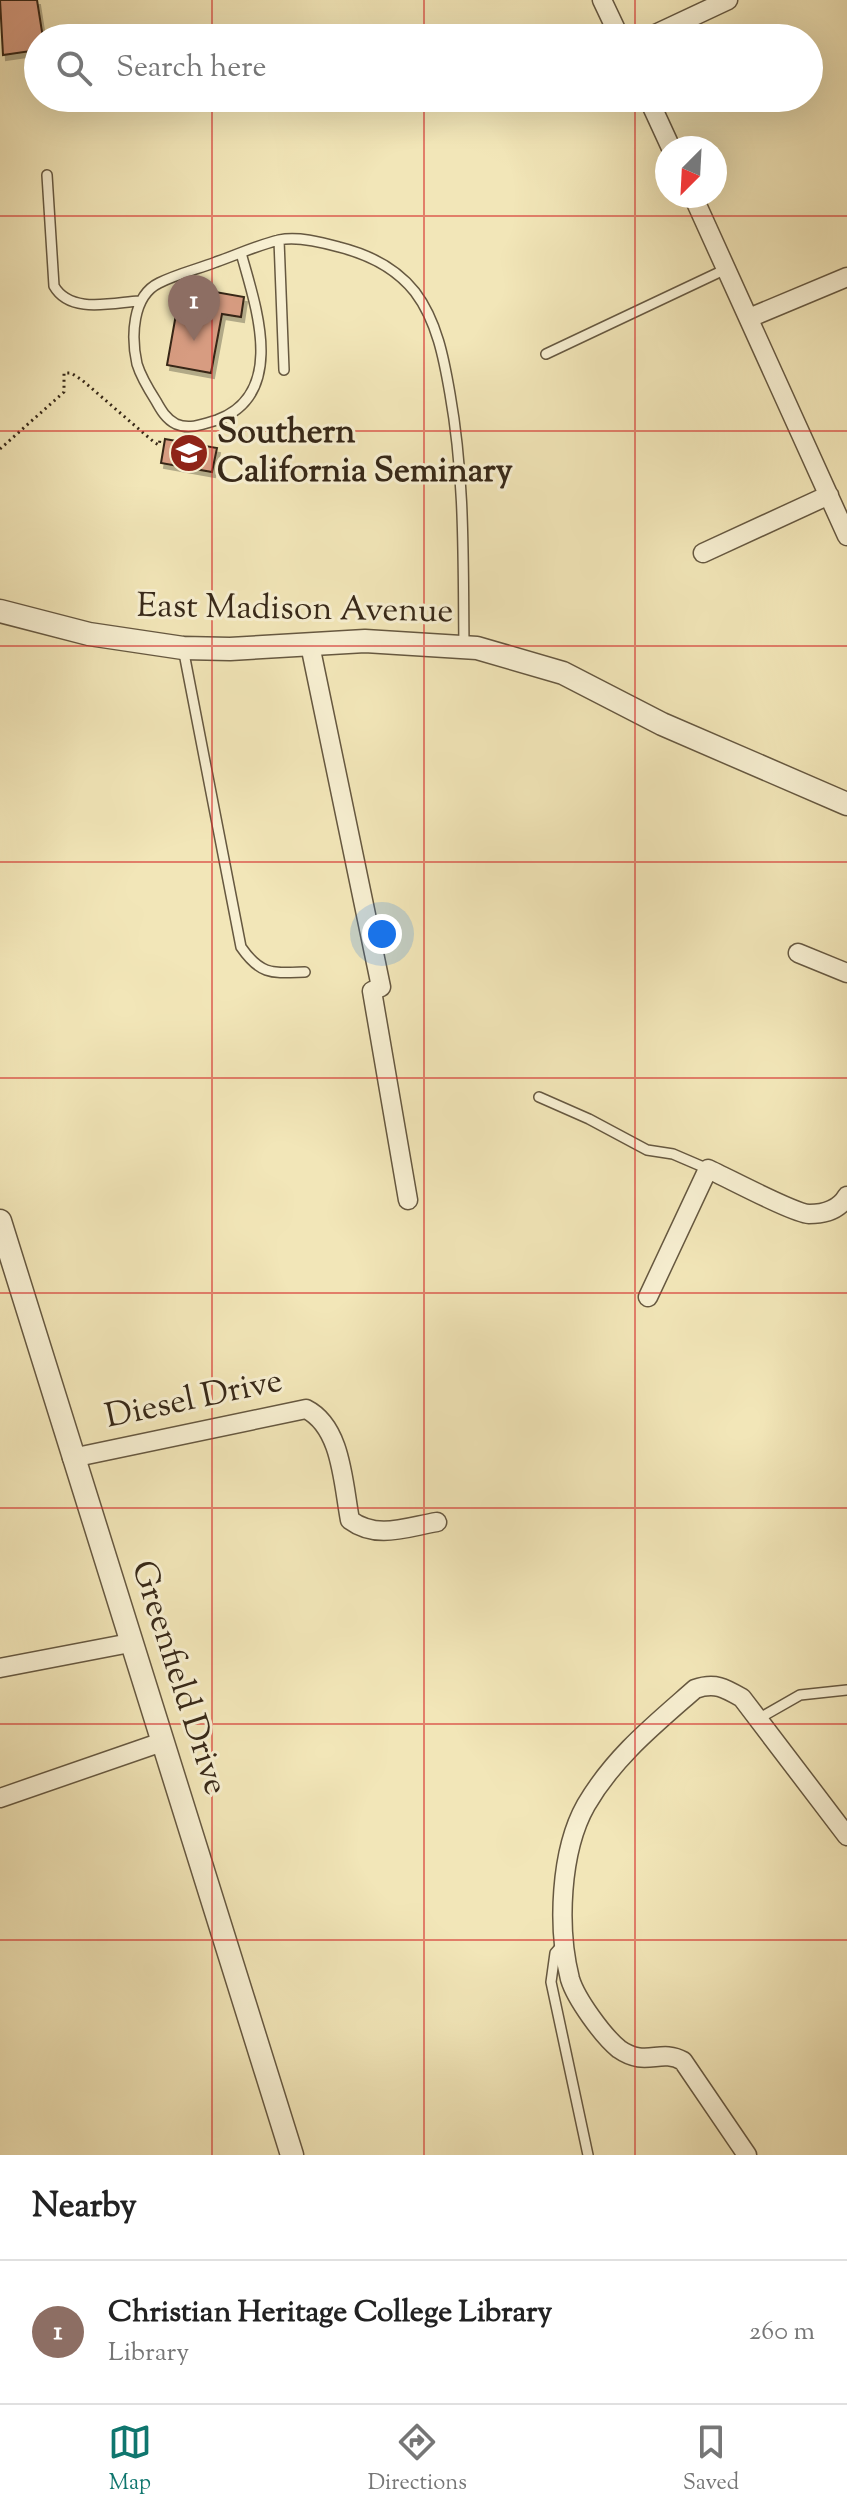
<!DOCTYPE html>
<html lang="en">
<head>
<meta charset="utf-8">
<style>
	:root { --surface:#fff; --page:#f6f6f6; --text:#222; --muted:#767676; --line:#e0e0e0; --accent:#0f766e }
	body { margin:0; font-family:"Sorts Mill Goudy",serif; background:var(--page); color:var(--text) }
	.compass { position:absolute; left:655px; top:136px; width:72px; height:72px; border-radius:50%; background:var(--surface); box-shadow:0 8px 32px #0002; rotate:204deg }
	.you { position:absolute; left:382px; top:934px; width:28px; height:28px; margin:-20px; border:6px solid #fff; border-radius:50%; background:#1a73e8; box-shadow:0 0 0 12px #1a73e833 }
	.badge { display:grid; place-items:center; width:52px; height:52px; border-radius:50%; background:var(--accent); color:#fff; font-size:26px; font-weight:700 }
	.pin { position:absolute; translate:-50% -66px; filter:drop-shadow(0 2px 4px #0008) }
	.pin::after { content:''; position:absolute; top:42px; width:28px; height:24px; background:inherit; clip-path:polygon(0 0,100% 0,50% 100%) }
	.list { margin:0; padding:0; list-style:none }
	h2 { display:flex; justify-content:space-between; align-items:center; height:104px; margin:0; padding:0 32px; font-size:34px }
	h2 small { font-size:26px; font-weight:400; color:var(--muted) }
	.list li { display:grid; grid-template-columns:52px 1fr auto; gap:24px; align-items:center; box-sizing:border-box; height:144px; padding:0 32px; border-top:2px solid var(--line) }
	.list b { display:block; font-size:30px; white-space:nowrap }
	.list p { margin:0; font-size:26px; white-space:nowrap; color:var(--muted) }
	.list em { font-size:26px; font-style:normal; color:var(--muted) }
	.icon { flex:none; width:44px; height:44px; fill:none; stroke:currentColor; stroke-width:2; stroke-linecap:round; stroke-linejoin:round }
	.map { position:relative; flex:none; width:847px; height:2155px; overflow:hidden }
	.search { position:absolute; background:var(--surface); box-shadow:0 8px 32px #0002; left:24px; right:24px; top:24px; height:88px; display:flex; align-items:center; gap:20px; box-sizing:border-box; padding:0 28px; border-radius:44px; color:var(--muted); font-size:30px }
	.sheet { height:248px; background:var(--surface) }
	nav { display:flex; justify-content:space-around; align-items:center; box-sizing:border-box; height:112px; border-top:2px solid var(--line); background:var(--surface); font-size:22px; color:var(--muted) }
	nav a { display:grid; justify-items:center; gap:4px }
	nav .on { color:var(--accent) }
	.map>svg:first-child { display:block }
	.building { fill:#d79c81; stroke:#372818; stroke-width:2; filter:url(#shadow) }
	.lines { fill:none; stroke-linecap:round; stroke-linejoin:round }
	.service-casing { stroke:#665840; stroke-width:12 }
	.minor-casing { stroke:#665840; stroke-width:21 }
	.tertiary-casing { stroke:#665840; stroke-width:25 }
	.path { stroke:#372818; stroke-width:3; stroke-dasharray:2 4; stroke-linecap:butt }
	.service { stroke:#f7efd1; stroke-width:9 }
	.minor { stroke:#f7efd1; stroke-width:18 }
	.tertiary { stroke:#f7efd1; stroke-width:22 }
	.grid { fill:none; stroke:#d62828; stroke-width:2; stroke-opacity:0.55 }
	.labels { text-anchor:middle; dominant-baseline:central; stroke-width:6; stroke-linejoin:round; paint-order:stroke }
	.poi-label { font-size:34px; font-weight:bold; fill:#372818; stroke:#f7efd1; text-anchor:start }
	.street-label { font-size:34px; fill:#372818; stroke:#f7efd1 }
</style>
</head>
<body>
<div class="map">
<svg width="847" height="2155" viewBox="0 0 847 2155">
	<defs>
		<filter id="shadow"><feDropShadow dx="3" dy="5" stdDeviation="0" flood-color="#0004"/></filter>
	</defs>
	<rect width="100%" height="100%" fill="#f2e6b8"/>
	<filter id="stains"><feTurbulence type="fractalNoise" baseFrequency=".0025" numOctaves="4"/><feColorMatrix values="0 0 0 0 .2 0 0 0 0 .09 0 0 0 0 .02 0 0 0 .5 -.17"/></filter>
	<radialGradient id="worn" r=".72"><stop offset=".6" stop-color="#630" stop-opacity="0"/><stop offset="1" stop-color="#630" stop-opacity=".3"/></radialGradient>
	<path class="building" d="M 0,0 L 37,0 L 43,38 L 38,38 L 38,50 L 3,55 Z
		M 181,286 L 244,297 L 241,317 L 222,314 L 211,373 L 167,365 Z
		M 165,439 L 217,448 L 212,472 L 161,463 Z"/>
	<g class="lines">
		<g class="service-casing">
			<path id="service" d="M 47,175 L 54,286 C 70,314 111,303 139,301
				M 279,240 L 284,370
				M 241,253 C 255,304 288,394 217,420 C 204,424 189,430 176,424 C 166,419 161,410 156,401 C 149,390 141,377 137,364 C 131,337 132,296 159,283 C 177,274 198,269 216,262 C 236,255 258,245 279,240 C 297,236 321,242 339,247 C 367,254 396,268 415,292 C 437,321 444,359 450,394 C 465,478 463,562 464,647
				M 546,354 L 726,269
				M 183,648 L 241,947 C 261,976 273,973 305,972
				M 539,1097 L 589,1119 L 647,1150 L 673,1154 L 708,1169
				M 758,1719 L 800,1695 L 847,1690
				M 562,1945 L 555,1953 L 551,1982 L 588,2155"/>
		</g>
		<g class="minor-casing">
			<path id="minor" d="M 602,0 L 620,38
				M 647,38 L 728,0
				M 648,98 L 671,148
				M 693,196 L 847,536
				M 749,318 L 847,277
				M 703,553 L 829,495
				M 310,645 L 381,987 L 372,991 L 408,1200
				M 798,953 L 847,973
				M 648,1297 L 708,1169 C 728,1178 793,1213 809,1214 C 825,1214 839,1210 847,1196
				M 72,1458 L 306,1409 C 342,1427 343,1484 350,1520 C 377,1540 407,1527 437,1522
				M 0,1668 L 130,1643
				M 0,1798 L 162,1742
				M 747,2155 L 683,2061 C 660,2048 646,2068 619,2049 C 603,2036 576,1999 570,1979 C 557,1928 560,1851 586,1805 C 614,1757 654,1725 695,1689 C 715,1682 725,1688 742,1698 L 847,1836"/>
		</g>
		<g class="tertiary-casing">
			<path id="tertiary" d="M 0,611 L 89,634 L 183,648 L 230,649 L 365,641 L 477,648 L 563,673 L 662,724 L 847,804
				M 0,1221 L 292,2155"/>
		</g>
		<path class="path" d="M 0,449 L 64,392 L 64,373 L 71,373 L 82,380 L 155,443 L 159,445 L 160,440 L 163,441"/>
		<use href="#service" class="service"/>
		<use href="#minor" class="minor"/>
		<use href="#tertiary" class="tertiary"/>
	</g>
	<path class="grid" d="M 212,0 L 212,38M 424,0 L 424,38M 635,0 L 635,38M 212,98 L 212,2155M 424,98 L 424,2155M 635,98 L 635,2155M 0,216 L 847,216M 0,431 L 847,431M 0,646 L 847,646M 0,862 L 847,862M 0,1078 L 847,1078M 0,1293 L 847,1293M 0,1508 L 847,1508M 0,1724 L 847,1724M 0,1940 L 847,1940"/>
	<defs>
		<g id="school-disc" transform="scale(2)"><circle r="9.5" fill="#8f2418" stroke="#f7efd1"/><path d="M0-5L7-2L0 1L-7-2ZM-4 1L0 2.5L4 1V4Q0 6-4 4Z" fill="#fff"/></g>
	</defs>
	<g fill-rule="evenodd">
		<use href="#school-disc" x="189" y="453"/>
	</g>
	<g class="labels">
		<g class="poi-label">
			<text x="217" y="433">Southern<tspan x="217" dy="39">California Seminary</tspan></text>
		</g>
		<g class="street-label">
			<text transform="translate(295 610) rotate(1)">East Madison Avenue</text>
			<text transform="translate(194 1400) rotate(-12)">Diesel Drive</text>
			<text transform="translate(178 1678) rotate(72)">Greenfield Drive</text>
		</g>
	</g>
	<rect width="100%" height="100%" filter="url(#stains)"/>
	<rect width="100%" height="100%" fill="url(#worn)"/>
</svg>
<svg class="compass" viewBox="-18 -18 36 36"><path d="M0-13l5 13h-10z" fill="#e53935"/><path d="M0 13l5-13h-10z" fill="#767676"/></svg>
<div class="you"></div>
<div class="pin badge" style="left:194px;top:341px;background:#8d6e63">1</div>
<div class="search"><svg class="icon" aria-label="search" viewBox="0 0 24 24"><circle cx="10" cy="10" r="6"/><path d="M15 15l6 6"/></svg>Search here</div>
</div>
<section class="sheet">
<h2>Nearby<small></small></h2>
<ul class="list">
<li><span class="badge" style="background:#8d6e63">1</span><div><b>Christian Heritage College Library</b><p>Library</p></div><em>260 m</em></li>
</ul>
</section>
<nav>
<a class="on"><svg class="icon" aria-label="map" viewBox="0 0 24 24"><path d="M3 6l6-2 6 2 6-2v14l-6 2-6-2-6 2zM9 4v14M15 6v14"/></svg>Map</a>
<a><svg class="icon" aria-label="directions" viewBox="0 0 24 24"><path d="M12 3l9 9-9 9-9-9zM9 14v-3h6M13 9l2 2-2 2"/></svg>Directions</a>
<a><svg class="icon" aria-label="saved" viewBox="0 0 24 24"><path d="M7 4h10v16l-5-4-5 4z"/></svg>Saved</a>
</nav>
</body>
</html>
